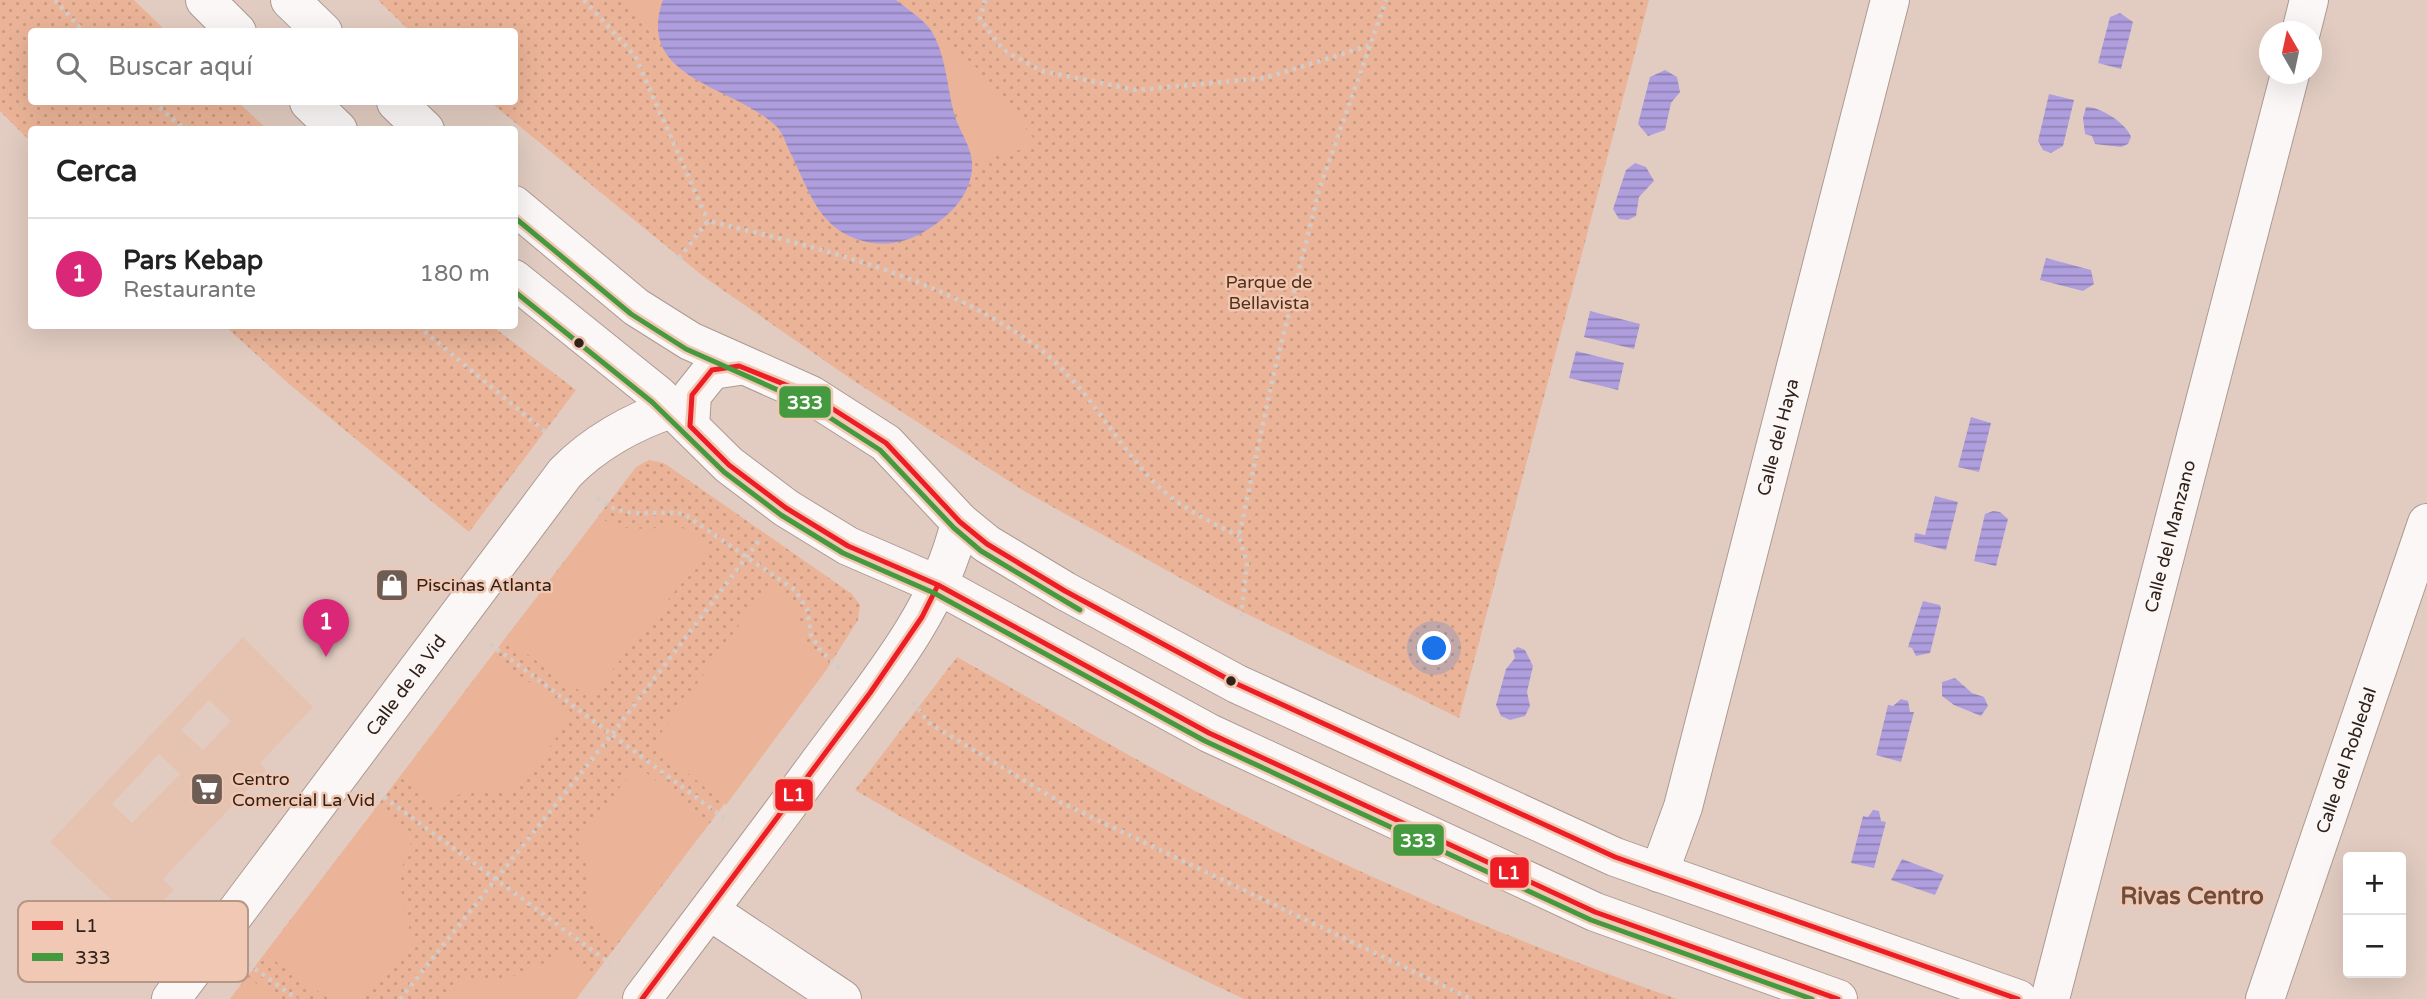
<!DOCTYPE html>
<html lang="es">
<head>
<meta charset="utf-8">
<style>
	:root { --surface:#fff; --page:#f6f6f6; --text:#222; --muted:#767676; --line:#e0e0e0; --accent:#db2777 }
	body { margin:0; font-family:"Varela Round",sans-serif; background:var(--page); color:var(--text) }
	.controls { position:absolute; right:21px; bottom:21px; display:grid; overflow:hidden; border-radius:7px; box-shadow:0 7px 28px #0002 }
	.controls button { width:63px; height:63px; display:grid; place-items:center; padding:0; border:0; border-bottom:2px solid var(--line); background:var(--surface); color:var(--text); font:35px sans-serif }
	.compass { position:absolute; left:2259px; top:21px; width:63px; height:63px; border-radius:50%; background:var(--surface); box-shadow:0 7px 28px #0002; rotate:351deg }
	.you { position:absolute; left:1435px; top:649px; width:24px; height:24px; margin:-18px; border:5px solid #fff; border-radius:50%; background:#1a73e8; box-shadow:0 0 0 10px #1a73e833 }
	.badge { display:grid; place-items:center; width:46px; height:46px; border-radius:50%; background:var(--accent); color:#fff; font-size:23px; font-weight:700 }
	.pin { position:absolute; translate:-50% -58px; filter:drop-shadow(0 2px 4px #0008) }
	.pin::after { content:''; position:absolute; top:37px; width:24px; height:21px; background:inherit; clip-path:polygon(0 0,100% 0,50% 100%) }
	.list { margin:0; padding:0; list-style:none }
	h2 { display:flex; justify-content:space-between; align-items:center; height:91px; margin:0; padding:0 28px; font-size:30px }
	h2 small { font-size:23px; font-weight:400; color:var(--muted) }
	.list li { display:grid; grid-template-columns:46px 1fr auto; gap:21px; align-items:center; box-sizing:border-box; height:112px; padding:0 28px; border-top:2px solid var(--line) }
	.list b { display:block; font-size:26px; white-space:nowrap }
	.list p { margin:0; font-size:23px; white-space:nowrap; color:var(--muted) }
	.list em { font-size:23px; font-style:normal; color:var(--muted) }
	.icon { flex:none; width:38px; height:38px; fill:none; stroke:currentColor; stroke-width:2; stroke-linecap:round; stroke-linejoin:round }
	.map { position:relative; flex:none; width:2427px; height:999px; overflow:hidden }
	.search { position:absolute; background:var(--surface); box-shadow:0 7px 28px #0002; left:28px; top:28px; width:490px; height:77px; display:flex; align-items:center; gap:18px; box-sizing:border-box; padding:0 24px; border-radius:7px; color:var(--muted); font-size:26px }
	.panel { position:absolute; background:var(--surface); box-shadow:0 7px 28px #0002; left:28px; top:126px; width:490px; height:203px; border-radius:7px }
	.map>svg:first-child { display:block }
	.built { fill:#e6c3b0; fill-rule:evenodd }
	.park { fill:url(#park-dots) }
	.garden { fill:#ebb498 }
	.water { fill:url(#water-rules) }
	.lines { fill:none; stroke-linecap:round; stroke-linejoin:round }
	.minor-casing { stroke:#ab9a92; stroke-width:40 }
	.path { stroke:#d2ccc9; stroke-width:4.5; stroke-dasharray:3.5 5; stroke-linecap:butt }
	.minor { stroke:#fbf7f6; stroke-width:38 }
	.bus-1-casing { stroke:#f0c8b3; stroke-width:10 }
	.bus-2-casing { stroke:#f0c8b3; stroke-width:10 }
	.bus-1 { stroke:#ee1c25; stroke-width:5 }
	.bus-2 { stroke:#45993e; stroke-width:5 }
	.bus-dot { fill:#302119; stroke:#f0c8b3; stroke-width:2.5 }
	.labels { text-anchor:middle; dominant-baseline:central; stroke-width:5; stroke-linejoin:round; paint-order:stroke }
	.park-label { font-size:18px; fill:#573019; stroke:#f0c8b3 }
	.street-label { font-size:18px; fill:#302119; stroke:#f0c8b3 }
	.poi-label { font-size:18px; fill:#302119; stroke:#f0c8b3; text-anchor:start }
	.district-label { font-size:24px; font-weight:bold; fill:#6f4d3c; stroke:#f0c8b3 }
	.key { fill:#f0c8b3; stroke:#b69685; stroke-width:2 }
	.key-label { font-size:19px; fill:#302119 }
	.line-badge { stroke:#f0c8b3; stroke-width:2.5 }
	.badge-label { font-size:19px; text-anchor:middle; font-weight:bold; fill:#fff }
</style>
</head>
<body>
<div class="map">
<svg width="2427" height="999" viewBox="0 0 2427 999">
	<defs>
		<pattern id="park-dots" width="8" height="8" patternUnits="userSpaceOnUse" patternTransform="scale(1.75)"><rect width="8" height="8" fill="#ebb498"/><path d="M2 2h.1M6 6h.1" fill="none" stroke="#ca9a82" stroke-width="1.8" stroke-linecap="round"/></pattern>
		<pattern id="water-rules" width="6" height="5" patternUnits="userSpaceOnUse" patternTransform="scale(1.75)"><rect width="6" height="5" fill="#af9ede"/><path d="M0 2.5h6" fill="none" stroke="#8f80b3"/></pattern>
	</defs>
	<rect width="100%" height="100%" fill="#e2ccc1"/>
	<path class="built" d="M 243,637 L 313,707 L 260,763 L 266,770 L 163,879 L 174,890 L 139,926 L 50,842 ZM 209,700 L 231,721 L 203,750 L 181,730 ZM 159,754 L 180,774 L 132,823 L 112,804 Z"/>
	<path class="park" d="M 0,0 L 134,0 L 166,31 L 32,32 L 32,102 L 238,102 L 267,129 L 32,130 L 31,142 L 0,111 Z
		M 378,0 L 1649,0 L 1459,718 L 1229,605 L 1024,491 L 854,381 L 704,277 L 490,102 L 514,102 L 514,32 L 410,31 Z
		M 225,326 L 492,326 L 576,390 L 469,532 L 289,384 Z
		M 649,460 L 664,463 L 852,594 L 860,605 L 858,620 L 827,669 L 576,999 L 230,999 L 636,467 Z
		M 957,657 C 1041,704 1124,755 1211,799 C 1362,876 1517,943 1677,999 L 1244,999 C 1110,937 982,864 855,790 Z"/>
	<path class="garden" d="M 619,0 L 663,0 L 659,12 L 658,41 Z
		M 931,30 L 975,66 L 1039,145 L 972,162 C 956,118 947,73 931,30 Z
		M 598,518 L 624,528 L 650,529 L 671,525 L 689,530 L 711,546 L 590,698 L 505,639 Z
		M 769,584 L 792,599 L 811,654 L 827,669 L 726,805 L 653,744 Z
		M 492,656 L 574,714 L 516,792 C 485,786 464,790 437,805 L 400,777 Z
		M 637,765 L 709,824 L 616,944 L 586,921 C 594,891 591,870 578,842 Z
		M 376,808 L 415,835 C 393,872 401,902 413,940 L 359,999 L 329,999 L 265,954 Z
		M 560,950 L 592,977 L 576,999 L 447,999 L 459,980 C 499,980 530,979 560,950 Z
		M 248,977 L 276,999 L 230,999 Z"/>
	<path class="water" d="M 663,0 L 896,0 C 907,9 925,20 932,32 C 946,56 947,86 954,113 C 958,129 972,147 972,163 C 973,193 951,215 927,230 C 911,240 892,246 872,243 C 818,233 811,193 789,150 C 786,143 782,132 777,127 C 736,86 634,80 663,0 Z
		M 2120,13 L 2133,22 L 2121,69 L 2098,63 L 2110,17 Z
		M 1665,70 L 1677,77 L 1680,92 L 1671,103 L 1665,130 L 1648,136 L 1638,124 L 1650,77 Z
		M 2049,94 L 2074,100 L 2063,146 L 2051,153 L 2043,150 L 2038,141 Z
		M 2086,107 C 2100,106 2127,124 2131,137 L 2128,144 L 2121,147 L 2095,144 L 2092,136 L 2085,134 L 2083,118 Z
		M 1635,163 L 1646,167 L 1654,181 L 1639,197 L 1636,216 L 1628,220 L 1619,219 L 1613,209 L 1626,170 Z
		M 2046,258 L 2091,270 L 2094,284 L 2083,291 L 2040,280 Z
		M 1590,311 L 1640,324 L 1634,349 L 1584,337 Z
		M 1576,351 L 1624,363 L 1618,390 L 1569,378 Z
		M 1971,417 L 1991,423 L 1979,472 L 1958,467 Z
		M 1935,496 L 1958,502 L 1946,550 L 1914,542 L 1915,533 L 1925,535 Z
		M 1993,511 L 2000,512 L 2008,519 L 1996,566 L 1974,561 L 1985,514 Z
		M 1923,601 L 1940,605 L 1941,609 L 1930,653 L 1916,656 L 1912,648 L 1908,647 Z
		M 1518,647 L 1525,650 L 1533,666 L 1527,692 L 1530,706 L 1525,716 L 1510,720 L 1501,716 L 1496,705 L 1506,669 L 1515,658 L 1513,650 Z
		M 1955,678 L 1972,693 L 1984,697 L 1988,706 L 1981,716 L 1954,705 L 1942,696 L 1942,682 Z
		M 1901,699 L 1908,701 L 1910,712 L 1914,712 L 1901,762 L 1876,755 L 1888,705 L 1893,706 Z
		M 1873,810 L 1879,811 L 1881,821 L 1886,822 L 1874,868 L 1851,863 L 1863,816 L 1868,817 Z
		M 1902,859 L 1944,875 L 1935,895 L 1891,880 Z"/>
	<g class="lines">
		<g class="minor-casing">
			<g id="minor">
				<path d="M 205,0 L 237,32"/>
				<path d="M 290,0 L 323,32"/>
				<path d="M 2301,32 L 2309,0"/>
				<path d="M 309,102 L 338,130"/>
				<path d="M 396,102 L 425,130"/>
				<path d="M 514,205 L 636,307 L 690,341 L 811,395 L 886,443 L 960,522 L 987,544 L 1065,591 L 1237,684 L 1615,857 L 2018,999"/>
				<path d="M 514,279 L 658,395 L 729,465 L 786,508 L 848,546 L 938,585 L 1209,733 L 1595,912 L 1838,999"/>
				<path d="M 690,426 L 692,395 L 712,370 L 739,366"/>
				<path id="s1" d="M 1659,873 L 1683,807 L 1890,0"/>
				<path d="M 710,911 L 842,999"/>
				<path id="s2" d="M 171,999 L 565,473 C 593,444 633,421 672,409"/>
				<path d="M 642,999 C 701,921 760,843 818,764 C 873,689 939,614 960,522"/>
				<path id="s3" d="M 2050,999 L 2290,74"/>
				<path id="s4" d="M 2265,999 L 2427,523"/>
			</g>
		</g>
		<path class="path" d="M 55,0 L 84,32
			M 584,0 L 635,56 L 708,221
			M 985,0 L 980,19 L 1003,50 L 1042,71 L 1136,90 L 1265,78 L 1368,46
			M 153,102 L 186,130
			M 679,258 L 708,221 C 821,248 942,277 1037,347 C 1086,384 1111,436 1151,479 C 1175,505 1208,521 1239,536
			M 418,326 L 549,435
			M 597,498 C 627,522 649,509 684,514 L 795,590 L 807,609 L 811,635 L 821,651 L 840,669
			M 1241,617 L 1247,563 L 1239,536 L 1274,373 L 1319,190 L 1386,0
			M 490,644 L 724,818
			M 913,702 L 929,723 L 1060,802 L 1471,999
			M 377,792 L 611,964
			M 248,964 L 297,999
			M 400,999 L 613,733 L 761,538"/>
		<use href="#minor" class="minor"/>
		<g class="bus-1-casing">
			<path id="bus-1" d="M 642,999 L 870,693 L 922,617 L 938,585
				M 1838,999 L 1595,912 L 1209,733 L 938,585 L 848,546 L 786,508 L 729,465 L 690,426 L 692,395 L 712,370 L 739,366 L 811,395 L 886,443 L 960,522 L 987,544 L 1065,591 L 1237,684 L 1615,857 L 2018,999"/>
		</g>
		<g class="bus-2-casing">
			<path id="bus-2" d="M 514,217 L 631,314 L 686,349 L 807,403 L 880,450 L 954,528 L 981,551 L 1080,610
				M 514,291 L 652,402 L 724,472 L 781,515 L 843,553 L 934,593 L 1205,741 L 1591,920 L 1812,999"/>
		</g>
		<use href="#bus-1" class="bus-1"/>
		<use href="#bus-2" class="bus-2"/>
	</g>
	<defs>
		<g id="shop-square" transform="scale(1.75)"><rect x="-9" y="-9" width="18" height="18" rx="4" fill="#6e5d54" stroke="#f0c8b3"/><path d="M-5-2.5h2.3a2.7 3.5 0 0 1 5.4 0H5L5.5 6h-11ZM-1.5-2.5h3a1.5 2.3 0 0 0-3 0Z" fill="#fff"/></g>
		<g id="supermarket-square" transform="scale(1.75)"><rect x="-9" y="-9" width="18" height="18" rx="4" fill="#6e5d54" stroke="#f0c8b3"/><path d="M-6-5.5h2.5l.6 2H6L4.5 2H-2.5L-4.4-4H-6ZM-1.5 3.2a1.3 1.3 0 1 0 .1 0ZM3 3.2a1.3 1.3 0 1 0 .1 0Z" fill="#fff"/></g>
	</defs>
	<g fill-rule="evenodd">
		<use href="#shop-square" x="392" y="585"/>
		<use href="#supermarket-square" x="207" y="789"/>
	</g>
	<g class="bus-dot">
		<circle cx="579" cy="343" r="6"/>
		<circle cx="1231" cy="681" r="6"/>
	</g>
	<g class="labels">
		<g class="park-label">
			<text x="1269" y="282">Parque de<tspan x="1269" dy="21">Bellavista</tspan></text>
		</g>
		<g class="street-label">
			<text stroke="none"><textPath href="#s1" startOffset="452">Calle del Haya</textPath></text>
			<text stroke="none"><textPath href="#s3" startOffset="478">Calle del Manzano</textPath></text>
			<text stroke="none"><textPath href="#s2" startOffset="392">Calle de la Vid</textPath></text>
			<text stroke="none"><textPath href="#s4" startOffset="252">Calle del Robledal</textPath></text>
		</g>
		<g class="poi-label">
			<text x="416" y="585">Piscinas Atlanta</text>
			<text x="232" y="779">Centro<tspan x="232" dy="21">Comercial La Vid</tspan></text>
		</g>
		<g class="district-label">
			<text x="2192" y="896">Rivas Centro</text>
		</g>
	</g>
	<rect x="18" y="901" width="230" height="81" rx="10" class="key"/>
	<rect x="32" y="921" width="31" height="9" fill="#ee1c25"/>
	<rect x="32" y="953" width="31" height="8" fill="#45993e"/>
	<g class="key-label">
		<text x="75" y="932">L1</text>
		<text x="75" y="964">333</text>
	</g>
	<g class="line-badge">
		<rect x="778" y="385" width="54" height="34" rx="7" fill="#45993e"/>
		<rect x="774" y="778" width="40" height="34" rx="7" fill="#ee1c25"/>
		<rect x="1392" y="823" width="53" height="34" rx="7" fill="#45993e"/>
		<rect x="1489" y="856" width="41" height="33" rx="7" fill="#ee1c25"/>
	</g>
	<g class="badge-label">
		<text x="805" y="409">333</text>
		<text x="794" y="801">L1</text>
		<text x="1418" y="847">333</text>
		<text x="1509" y="879">L1</text>
	</g>
</svg>
<div class="controls">
<button>+</button>
<button>−</button>
</div>
<svg class="compass" viewBox="-18 -18 36 36"><path d="M0-13l5 13h-10z" fill="#e53935"/><path d="M0 13l5-13h-10z" fill="#767676"/></svg>
<div class="you"></div>
<div class="pin badge" style="left:326px;top:657px">1</div>
<div class="search"><svg class="icon" aria-label="search" viewBox="0 0 24 24"><circle cx="10" cy="10" r="6"/><path d="M15 15l6 6"/></svg>Buscar aquí</div>
<section class="panel">
<h2>Cerca<small></small></h2>
<ul class="list">
<li><span class="badge">1</span><div><b>Pars Kebap</b><p>Restaurante</p></div><em>180 m</em></li>
</ul>
</section>
</div>
</body>
</html>
